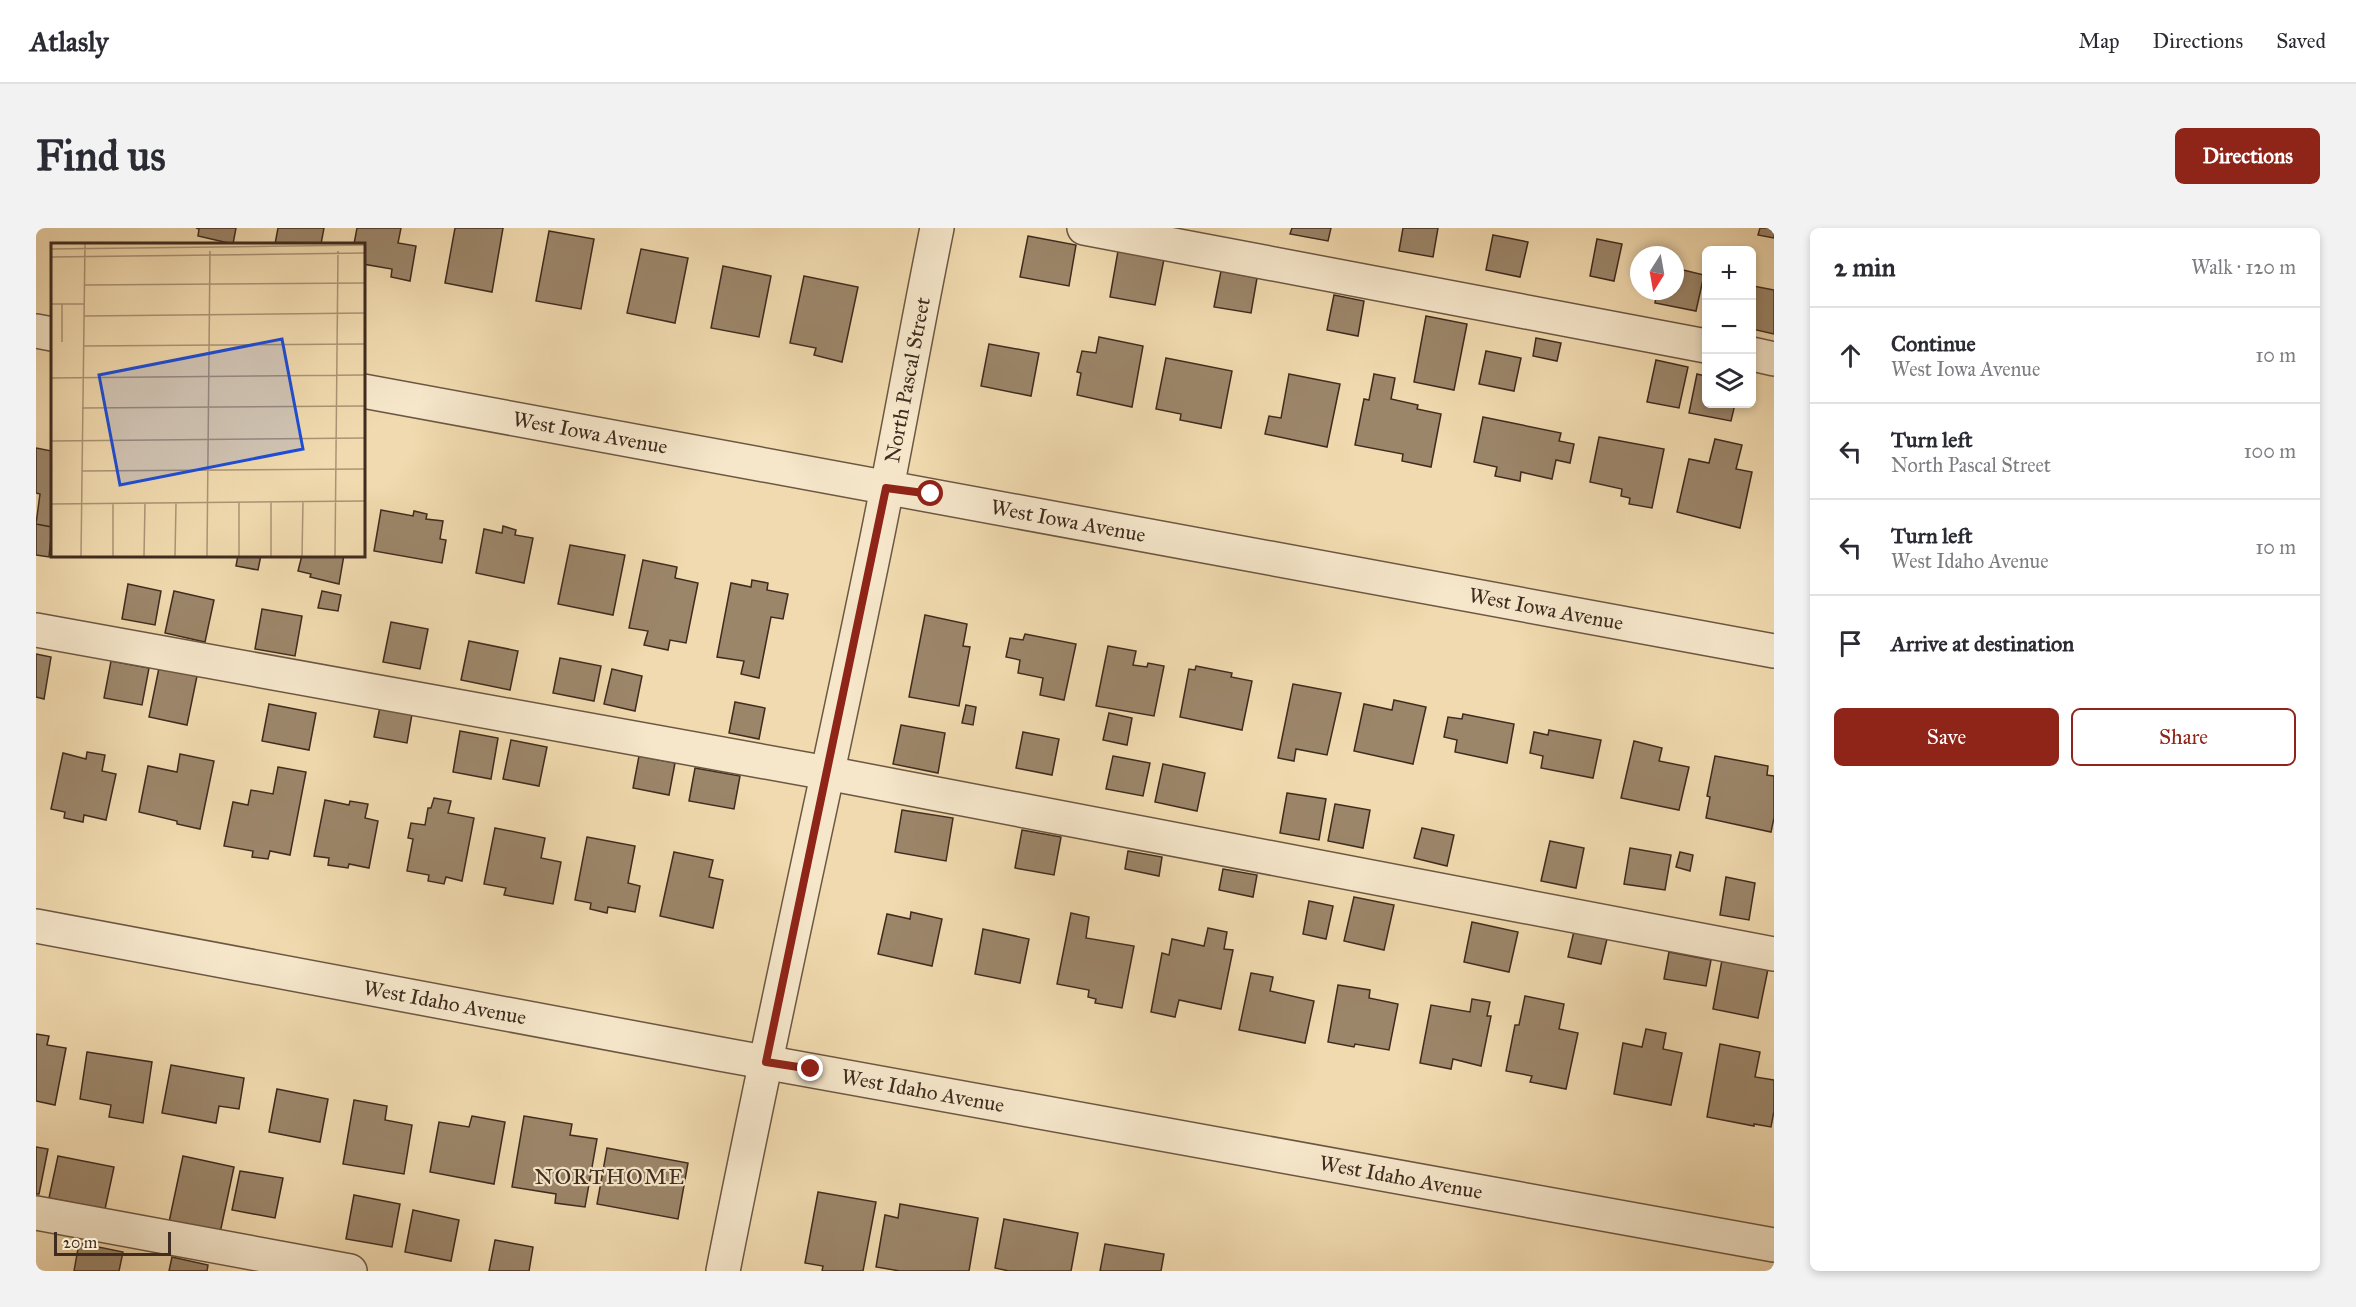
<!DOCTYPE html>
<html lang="en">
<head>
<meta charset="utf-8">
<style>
	:root { --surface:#fff; --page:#f2f2f3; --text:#2b2b33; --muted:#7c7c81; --line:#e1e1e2; --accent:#8f2418 }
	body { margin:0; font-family:"IM FELL Great Primer",serif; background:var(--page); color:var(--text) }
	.controls { position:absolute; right:18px; top:18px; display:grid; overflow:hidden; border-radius:9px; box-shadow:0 3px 9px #0003 }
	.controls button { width:54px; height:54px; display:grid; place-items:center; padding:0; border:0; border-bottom:2px solid var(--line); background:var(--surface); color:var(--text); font:30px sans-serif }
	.compass { position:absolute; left:1594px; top:18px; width:54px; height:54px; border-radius:50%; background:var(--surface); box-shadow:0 3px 9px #0003; rotate:191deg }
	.scale { position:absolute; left:18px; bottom:15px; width:117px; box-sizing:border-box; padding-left:6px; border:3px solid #3f2b1f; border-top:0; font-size:16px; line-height:21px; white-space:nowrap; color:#3f2b1f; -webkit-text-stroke:4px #f6e7cb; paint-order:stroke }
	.stop { position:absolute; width:18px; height:18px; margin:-14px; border:4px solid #8f2418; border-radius:50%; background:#fff }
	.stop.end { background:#8f2418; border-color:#fff; box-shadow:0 2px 6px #0008 }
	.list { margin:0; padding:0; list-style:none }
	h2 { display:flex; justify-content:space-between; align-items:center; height:78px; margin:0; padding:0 24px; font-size:26px }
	h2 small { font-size:20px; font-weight:400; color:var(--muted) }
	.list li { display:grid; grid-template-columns:39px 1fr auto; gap:18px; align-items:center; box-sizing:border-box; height:96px; padding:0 24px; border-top:2px solid var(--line) }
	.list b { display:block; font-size:22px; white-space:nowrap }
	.list p { margin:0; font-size:20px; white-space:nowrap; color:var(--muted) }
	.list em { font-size:20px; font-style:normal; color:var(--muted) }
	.actions { display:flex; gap:12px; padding:18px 24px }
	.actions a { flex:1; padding:14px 0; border:2px solid var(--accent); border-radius:9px; text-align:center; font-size:21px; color:var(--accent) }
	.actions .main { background:var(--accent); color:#fff }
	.icon { flex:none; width:33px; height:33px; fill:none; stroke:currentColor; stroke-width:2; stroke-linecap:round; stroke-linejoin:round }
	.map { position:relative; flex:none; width:1738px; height:1043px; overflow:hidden; border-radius:9px }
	header { display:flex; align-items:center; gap:36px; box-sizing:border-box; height:84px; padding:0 30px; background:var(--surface); border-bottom:2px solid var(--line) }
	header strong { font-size:28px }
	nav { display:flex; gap:33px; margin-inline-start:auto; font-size:21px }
	.intro { display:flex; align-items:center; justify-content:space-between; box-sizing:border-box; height:144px; padding:0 36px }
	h1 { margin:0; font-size:42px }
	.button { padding:15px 27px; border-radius:9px; background:var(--accent); color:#fff; font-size:21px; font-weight:700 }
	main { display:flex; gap:36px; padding:0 36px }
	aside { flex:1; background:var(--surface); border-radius:9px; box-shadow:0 3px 9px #0003 }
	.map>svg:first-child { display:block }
	.building { fill:#9c866a; stroke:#3f2b1f; stroke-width:1.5 }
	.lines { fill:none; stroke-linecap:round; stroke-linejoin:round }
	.minor-casing { stroke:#6c5743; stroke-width:36 }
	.minor { stroke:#f6e7cb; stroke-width:33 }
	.route { stroke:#8f2418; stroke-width:8 }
	.labels { text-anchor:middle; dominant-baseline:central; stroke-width:4.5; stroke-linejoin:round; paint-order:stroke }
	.street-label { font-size:21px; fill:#3f2b1f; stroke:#f6e7cb }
	.neighbourhood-label { font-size:22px; letter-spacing:1.5px; fill:#3f2b1f; stroke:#f6e7cb }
	.inset-road { fill:none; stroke:#aa9475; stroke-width:1.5 }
	.view { fill:#1d4ed8; fill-opacity:0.15; stroke:#1d4ed8; stroke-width:3 }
	.inset-edge { fill:none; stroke:#3f2b1f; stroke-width:3 }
</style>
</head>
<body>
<header>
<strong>Atlasly</strong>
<nav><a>Map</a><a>Directions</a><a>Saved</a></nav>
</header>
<div class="intro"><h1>Find us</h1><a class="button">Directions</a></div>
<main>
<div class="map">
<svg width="1738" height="1043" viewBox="0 0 1738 1043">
	<rect width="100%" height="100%" fill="#f1daaf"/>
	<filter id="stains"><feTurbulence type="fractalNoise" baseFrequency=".00333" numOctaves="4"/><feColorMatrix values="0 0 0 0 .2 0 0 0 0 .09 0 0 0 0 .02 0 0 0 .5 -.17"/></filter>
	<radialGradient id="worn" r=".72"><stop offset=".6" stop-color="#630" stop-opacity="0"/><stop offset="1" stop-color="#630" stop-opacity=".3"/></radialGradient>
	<path class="building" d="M 160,0 L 200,0 L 197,16 L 162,8 L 163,1 Z
		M 242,0 L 288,0 L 285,16 L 239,16 Z
		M 321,0 L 365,0 L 362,15 L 380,18 L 374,53 L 355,49 L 356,41 L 327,36 L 327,16 L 318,16 Z
		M 419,0 L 467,0 L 456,64 L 409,55 Z
		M 1256,0 L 1295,0 L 1292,13 L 1254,6 Z
		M 1367,0 L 1402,0 L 1397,29 L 1363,23 Z
		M 1724,0 L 1738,0 L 1738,10 L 1722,7 Z
		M 513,3 L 558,11 L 545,81 L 500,73 Z
		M 1457,7 L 1492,14 L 1484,49 L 1450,42 Z
		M 992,8 L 1040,17 L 1033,58 L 984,49 Z
		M 1561,11 L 1586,16 L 1578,53 L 1554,48 Z
		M 605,21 L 652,30 L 639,95 L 591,85 Z
		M 1082,23 L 1128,31 L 1119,77 L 1074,69 Z
		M 687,38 L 735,48 L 723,109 L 675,100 Z
		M 1639,40 L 1668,47 L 1660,83 L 1619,75 L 1621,63 L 1639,63 Z
		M 1185,43 L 1221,50 L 1215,85 L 1178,79 Z
		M 768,48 L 822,59 L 806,134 L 778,127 L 780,120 L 754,115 Z
		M 1717,58 L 1738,62 L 1738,106 L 1716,101 Z
		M 1298,67 L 1328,73 L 1322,108 L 1291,102 Z
		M 1390,88 L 1431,96 L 1418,162 L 1378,154 Z
		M 1063,109 L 1107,118 L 1096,179 L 1041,167 L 1045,145 L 1041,144 L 1046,123 L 1060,125 Z
		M 1500,110 L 1525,115 L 1521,133 L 1497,128 Z
		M 953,116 L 1003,125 L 995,168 L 945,158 Z
		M 1450,123 L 1485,130 L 1478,163 L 1443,156 Z
		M 1130,130 L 1196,143 L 1185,200 L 1144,192 L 1145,186 L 1120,181 Z
		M 1620,132 L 1652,139 L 1643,180 L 1611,174 Z
		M 1253,146 L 1304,156 L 1291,219 L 1229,206 L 1233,188 L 1245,190 Z
		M 1338,146 L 1359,150 L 1355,171 L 1382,177 L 1381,181 L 1405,186 L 1395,239 L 1366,233 L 1367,226 L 1319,217 L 1328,171 L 1333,172 Z
		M 1661,146 L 1670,148 L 1670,176 L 1699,176 L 1695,193 L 1653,185 Z
		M 1447,189 L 1525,205 L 1523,213 L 1538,216 L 1534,235 L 1520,232 L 1516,251 L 1485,244 L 1484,253 L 1459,248 L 1461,239 L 1438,234 Z
		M 1563,209 L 1628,221 L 1616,280 L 1593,276 L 1594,270 L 1585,268 L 1586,261 L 1554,254 Z
		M 1679,211 L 1706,217 L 1700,241 L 1716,244 L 1704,300 L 1641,284 L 1653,231 L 1673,235 Z
		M 0,220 L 16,223 L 16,299 L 0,296 L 4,266 L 0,265 Z
		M 345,282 L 377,288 L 378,283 L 391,286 L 390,291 L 407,293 L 404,311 L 410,312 L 406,335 L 338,323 Z
		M 0,296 L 16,299 L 13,329 L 0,327 Z
		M 467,298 L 480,302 L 479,307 L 497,310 L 488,355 L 440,345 L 448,301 L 466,305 Z
		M 534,317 L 589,327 L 577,387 L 522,376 Z
		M 202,327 L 225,327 L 222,342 L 200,338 Z
		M 266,327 L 308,327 L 303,356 L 274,349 L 275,346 L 262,343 Z
		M 607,332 L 641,339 L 639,350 L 662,355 L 650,415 L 634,412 L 632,422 L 608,417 L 612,403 L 593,400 Z
		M 716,352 L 732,355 L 731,362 L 752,366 L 747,391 L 735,389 L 723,450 L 705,446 L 708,433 L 681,429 L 695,355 L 715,359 Z
		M 92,356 L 125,363 L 119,397 L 86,391 Z
		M 138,363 L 178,372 L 169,414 L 129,405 Z
		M 286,363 L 305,367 L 302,383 L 282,380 Z
		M 226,381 L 266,388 L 259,428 L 219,421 Z
		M 889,387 L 931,396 L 927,418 L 934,419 L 923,478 L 873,469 Z
		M 355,394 L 392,401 L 384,441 L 347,434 Z
		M 989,406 L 1040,416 L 1028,472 L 1004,467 L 1007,450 L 982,445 L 984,432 L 970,429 L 974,410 L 987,412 Z
		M 433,413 L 482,423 L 474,462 L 425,452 Z
		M 1072,418 L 1100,423 L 1097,437 L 1111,439 L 1112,435 L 1128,438 L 1118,488 L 1060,478 Z
		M 0,426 L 15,429 L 8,471 L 0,469 Z
		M 524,430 L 565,438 L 558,473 L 517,465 Z
		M 75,433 L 113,440 L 106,477 L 68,470 Z
		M 1160,438 L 1196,445 L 1195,449 L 1216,453 L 1206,502 L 1144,489 L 1153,441 L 1159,442 Z
		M 123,440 L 161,448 L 151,497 L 113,489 Z
		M 576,441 L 606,448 L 599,483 L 568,476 Z
		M 1257,456 L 1305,465 L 1291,527 L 1260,521 L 1258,533 L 1242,530 Z
		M 1358,472 L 1390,479 L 1377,536 L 1318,523 L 1328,476 L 1356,482 Z
		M 699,474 L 729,480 L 723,511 L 693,505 Z
		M 233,476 L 280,485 L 273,522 L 226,513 Z
		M 930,477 L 940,479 L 937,497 L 926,495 Z
		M 344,479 L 376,486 L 371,515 L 338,509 Z
		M 1073,485 L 1096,490 L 1091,517 L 1067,512 Z
		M 1427,486 L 1478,496 L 1471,535 L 1419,524 L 1421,512 L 1408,509 L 1412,489 L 1426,491 Z
		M 865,497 L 909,505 L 902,545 L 857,536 Z
		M 1513,502 L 1565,512 L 1557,550 L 1505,540 L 1507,528 L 1494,525 L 1498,504 L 1512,507 Z
		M 424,503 L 462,510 L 455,551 L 417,544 Z
		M 987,504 L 1023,511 L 1016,547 L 980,540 Z
		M 475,512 L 511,519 L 503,558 L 467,551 Z
		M 1598,513 L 1626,520 L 1623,533 L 1653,539 L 1643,582 L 1585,570 Z
		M 51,524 L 69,527 L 66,543 L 80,546 L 70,592 L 48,587 L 47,594 L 28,590 L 29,584 L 15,581 L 27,525 L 50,531 Z
		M 144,526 L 178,533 L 164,601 L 141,596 L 141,593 L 103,584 L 112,538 L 141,544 Z
		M 603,528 L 639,535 L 633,567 L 597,560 Z
		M 1077,528 L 1114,535 L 1107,568 L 1070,561 Z
		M 1679,528 L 1732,538 L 1731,547 L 1738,548 L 1738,590 L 1735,604 L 1670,590 L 1674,569 L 1671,568 Z
		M 1127,536 L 1169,545 L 1161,583 L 1119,574 Z
		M 242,539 L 270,544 L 254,627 L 234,623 L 232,631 L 216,629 L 217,623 L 188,618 L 197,574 L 212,577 L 215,562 L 237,566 Z
		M 659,540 L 704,548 L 698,581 L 653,573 Z
		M 1251,565 L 1290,571 L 1283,612 L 1244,605 Z
		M 398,570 L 415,573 L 412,585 L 438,590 L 426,653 L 410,649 L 408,656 L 392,653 L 393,647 L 371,643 L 377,611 L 372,610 L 375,595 L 389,597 L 392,580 L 395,580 Z
		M 289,572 L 313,577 L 314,573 L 332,576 L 329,590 L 342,593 L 333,640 L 313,636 L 312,640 L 292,637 L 293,630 L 278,628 Z
		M 1299,576 L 1334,582 L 1327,620 L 1292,613 Z
		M 866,582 L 917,590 L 910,633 L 859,624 Z
		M 459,600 L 509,610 L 505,630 L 525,634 L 517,676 L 468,667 L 470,660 L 448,656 Z
		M 1386,600 L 1418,607 L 1411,638 L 1378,630 Z
		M 986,602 L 1025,609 L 1018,647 L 979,640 Z
		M 551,609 L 599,618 L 592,655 L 604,658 L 599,684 L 572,679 L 571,685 L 554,681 L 555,675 L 539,672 Z
		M 1514,613 L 1548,620 L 1540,660 L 1505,653 Z
		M 1594,620 L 1635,627 L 1629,662 L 1588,656 Z
		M 1092,623 L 1126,629 L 1123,648 L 1089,641 Z
		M 638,624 L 677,632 L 673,649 L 687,652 L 677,700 L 624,688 Z
		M 1644,624 L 1657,627 L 1654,643 L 1640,639 Z
		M 1187,641 L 1221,647 L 1217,669 L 1183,662 Z
		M 1690,649 L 1719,655 L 1713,692 L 1684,687 Z
		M 1318,669 L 1358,677 L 1348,722 L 1308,713 Z
		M 1273,673 L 1297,678 L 1290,711 L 1267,706 Z
		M 875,684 L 906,691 L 896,738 L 842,726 L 851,686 L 874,691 Z
		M 1035,685 L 1053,689 L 1050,710 L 1098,718 L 1086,780 L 1059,775 L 1060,771 L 1052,769 L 1053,762 L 1021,756 Z
		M 1436,694 L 1482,704 L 1473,744 L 1428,734 Z
		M 1172,700 L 1191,704 L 1188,721 L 1197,722 L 1185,781 L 1143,772 L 1139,789 L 1115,784 L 1126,725 L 1133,727 L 1136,711 L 1168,718 Z
		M 947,701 L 993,711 L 984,755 L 939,746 Z
		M 1538,703 L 1571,711 L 1565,736 L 1532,729 Z
		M 1633,724 L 1675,732 L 1670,758 L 1628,751 Z
		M 1686,732 L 1732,741 L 1722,790 L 1677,781 Z
		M 1215,745 L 1237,749 L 1234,763 L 1278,773 L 1269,815 L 1203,802 Z
		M 1302,757 L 1334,762 L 1333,770 L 1362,776 L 1353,822 L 1319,816 L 1318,819 L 1292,814 Z
		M 1489,768 L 1528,776 L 1523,801 L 1542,805 L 1530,861 L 1494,854 L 1496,848 L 1470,843 L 1479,797 L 1483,797 Z
		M 1436,771 L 1454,774 L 1451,788 L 1455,788 L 1445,838 L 1417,831 L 1415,841 L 1384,835 L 1395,777 L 1434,784 Z
		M 1610,801 L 1630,805 L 1627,821 L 1646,825 L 1635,877 L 1578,866 L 1587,815 L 1606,819 Z
		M 0,806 L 13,808 L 11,817 L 30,820 L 19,877 L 0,873 Z
		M 1684,816 L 1724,824 L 1719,849 L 1738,852 L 1738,883 L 1735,899 L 1718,896 L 1718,898 L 1671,889 Z
		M 51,824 L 116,834 L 107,895 L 73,889 L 75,877 L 44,871 Z
		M 135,837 L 208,850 L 203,881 L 183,878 L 180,895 L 126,885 Z
		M 241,861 L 292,871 L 284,914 L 233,904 Z
		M 318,872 L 351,878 L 349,892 L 376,897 L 368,946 L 307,936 Z
		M 436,888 L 469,894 L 458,956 L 394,944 L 403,894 L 433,899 Z
		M 488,888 L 536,896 L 534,907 L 561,911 L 549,979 L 519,975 L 520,966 L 476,959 Z
		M 0,919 L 12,921 L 3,966 L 0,966 Z
		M 571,920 L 652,935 L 642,991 L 561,976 Z
		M 22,928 L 78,939 L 69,981 L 13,970 Z
		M 147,928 L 198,939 L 184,1005 L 133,994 Z
		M 204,943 L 247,950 L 239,990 L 196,982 Z
		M 782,964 L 840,974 L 827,1043 L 786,1043 L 787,1038 L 769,1035 Z
		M 318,967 L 364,976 L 356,1019 L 310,1011 Z
		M 864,976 L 942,990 L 933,1043 L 864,1043 L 840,1039 L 849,987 L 862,990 Z
		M 377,982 L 423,992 L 415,1033 L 369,1024 Z
		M 968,991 L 1042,1005 L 1035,1043 L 973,1043 L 959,1040 Z
		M 459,1012 L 497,1019 L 493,1043 L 453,1043 Z
		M 43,1015 L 87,1024 L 83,1043 L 38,1043 Z
		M 1069,1016 L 1128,1026 L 1125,1043 L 1064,1043 Z
		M 136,1029 L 172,1037 L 171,1043 L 133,1043 Z"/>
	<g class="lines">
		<g class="minor-casing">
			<g id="minor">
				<path d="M 1048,0 L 1670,118"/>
				<path d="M 0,103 L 16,106"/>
				<path d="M 1716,126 L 1738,131"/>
				<path id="s1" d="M 327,163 L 1738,423"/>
				<path d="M 0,402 L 791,545 L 1738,726"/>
				<path id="s2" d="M 0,698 L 684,826 L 1738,1017"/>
				<path d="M 0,985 L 314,1043"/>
				<path id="s3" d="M 687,1043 C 735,798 791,555 841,310 C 862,207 880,103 901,0"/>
			</g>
		</g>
		<use href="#minor" class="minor"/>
	</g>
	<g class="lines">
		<path class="route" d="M 775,841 L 730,834 L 850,260 L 895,266"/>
	</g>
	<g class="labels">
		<g class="street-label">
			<text stroke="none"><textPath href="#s3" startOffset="910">North Pascal Street</textPath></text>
			<text stroke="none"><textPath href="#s1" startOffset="231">West Iowa Avenue</textPath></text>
			<text stroke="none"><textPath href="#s1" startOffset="717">West Iowa Avenue</textPath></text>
			<text stroke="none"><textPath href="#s1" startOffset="1203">West Iowa Avenue</textPath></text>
			<text stroke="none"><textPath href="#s2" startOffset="416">West Idaho Avenue</textPath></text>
			<text stroke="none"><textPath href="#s2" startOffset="902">West Idaho Avenue</textPath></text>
			<text stroke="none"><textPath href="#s2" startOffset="1388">West Idaho Avenue</textPath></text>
		</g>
		<g class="neighbourhood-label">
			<text x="574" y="948">NORTHOME</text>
		</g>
	</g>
	<g transform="translate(15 15)">
		<rect width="314" height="314" fill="#f1daaf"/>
		<path class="inset-road" d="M 0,6 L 314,2M 0,14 L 314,10M 33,42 L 314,40M 0,61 L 33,61M 33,73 L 314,70M 11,99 L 11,61M 32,103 L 314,101M 0,135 L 314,132M 31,165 L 314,163M 0,198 L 314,195M 31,228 L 314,226M 0,261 L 314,258M 30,313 L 34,0M 62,313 L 62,261M 93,313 L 94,260M 124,313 L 125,260M 156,313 L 159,8M 188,313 L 188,259M 220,313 L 220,259M 251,313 L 252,258M 284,313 L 287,8"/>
		<path class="view" d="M 231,96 L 252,206 L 69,242 L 48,132 Z"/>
		<rect width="314" height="314" class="inset-edge"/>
	</g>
	<rect width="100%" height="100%" filter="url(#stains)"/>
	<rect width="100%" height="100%" fill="url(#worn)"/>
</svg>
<div class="controls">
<button>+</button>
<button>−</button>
<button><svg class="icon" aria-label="layers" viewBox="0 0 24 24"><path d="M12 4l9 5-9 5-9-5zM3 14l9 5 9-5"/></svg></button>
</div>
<svg class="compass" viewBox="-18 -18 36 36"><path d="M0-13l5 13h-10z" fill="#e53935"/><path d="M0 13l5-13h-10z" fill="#7c7c81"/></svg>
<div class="scale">20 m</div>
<div class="stop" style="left:895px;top:266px"></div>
<div class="stop end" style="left:775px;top:841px"></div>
</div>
<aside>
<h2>2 min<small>Walk · 120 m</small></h2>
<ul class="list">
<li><svg class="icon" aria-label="ahead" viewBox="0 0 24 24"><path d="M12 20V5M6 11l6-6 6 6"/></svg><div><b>Continue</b><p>West Iowa Avenue</p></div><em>10 m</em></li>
<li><svg class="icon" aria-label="left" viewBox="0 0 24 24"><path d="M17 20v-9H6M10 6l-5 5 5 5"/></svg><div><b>Turn left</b><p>North Pascal Street</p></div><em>100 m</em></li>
<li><svg class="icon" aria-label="left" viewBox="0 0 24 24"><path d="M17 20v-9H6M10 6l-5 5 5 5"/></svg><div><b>Turn left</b><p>West Idaho Avenue</p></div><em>10 m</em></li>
<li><svg class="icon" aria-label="arrive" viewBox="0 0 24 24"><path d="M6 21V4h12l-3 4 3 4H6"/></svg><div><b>Arrive at destination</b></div></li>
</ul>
<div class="actions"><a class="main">Save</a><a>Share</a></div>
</aside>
</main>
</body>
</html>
